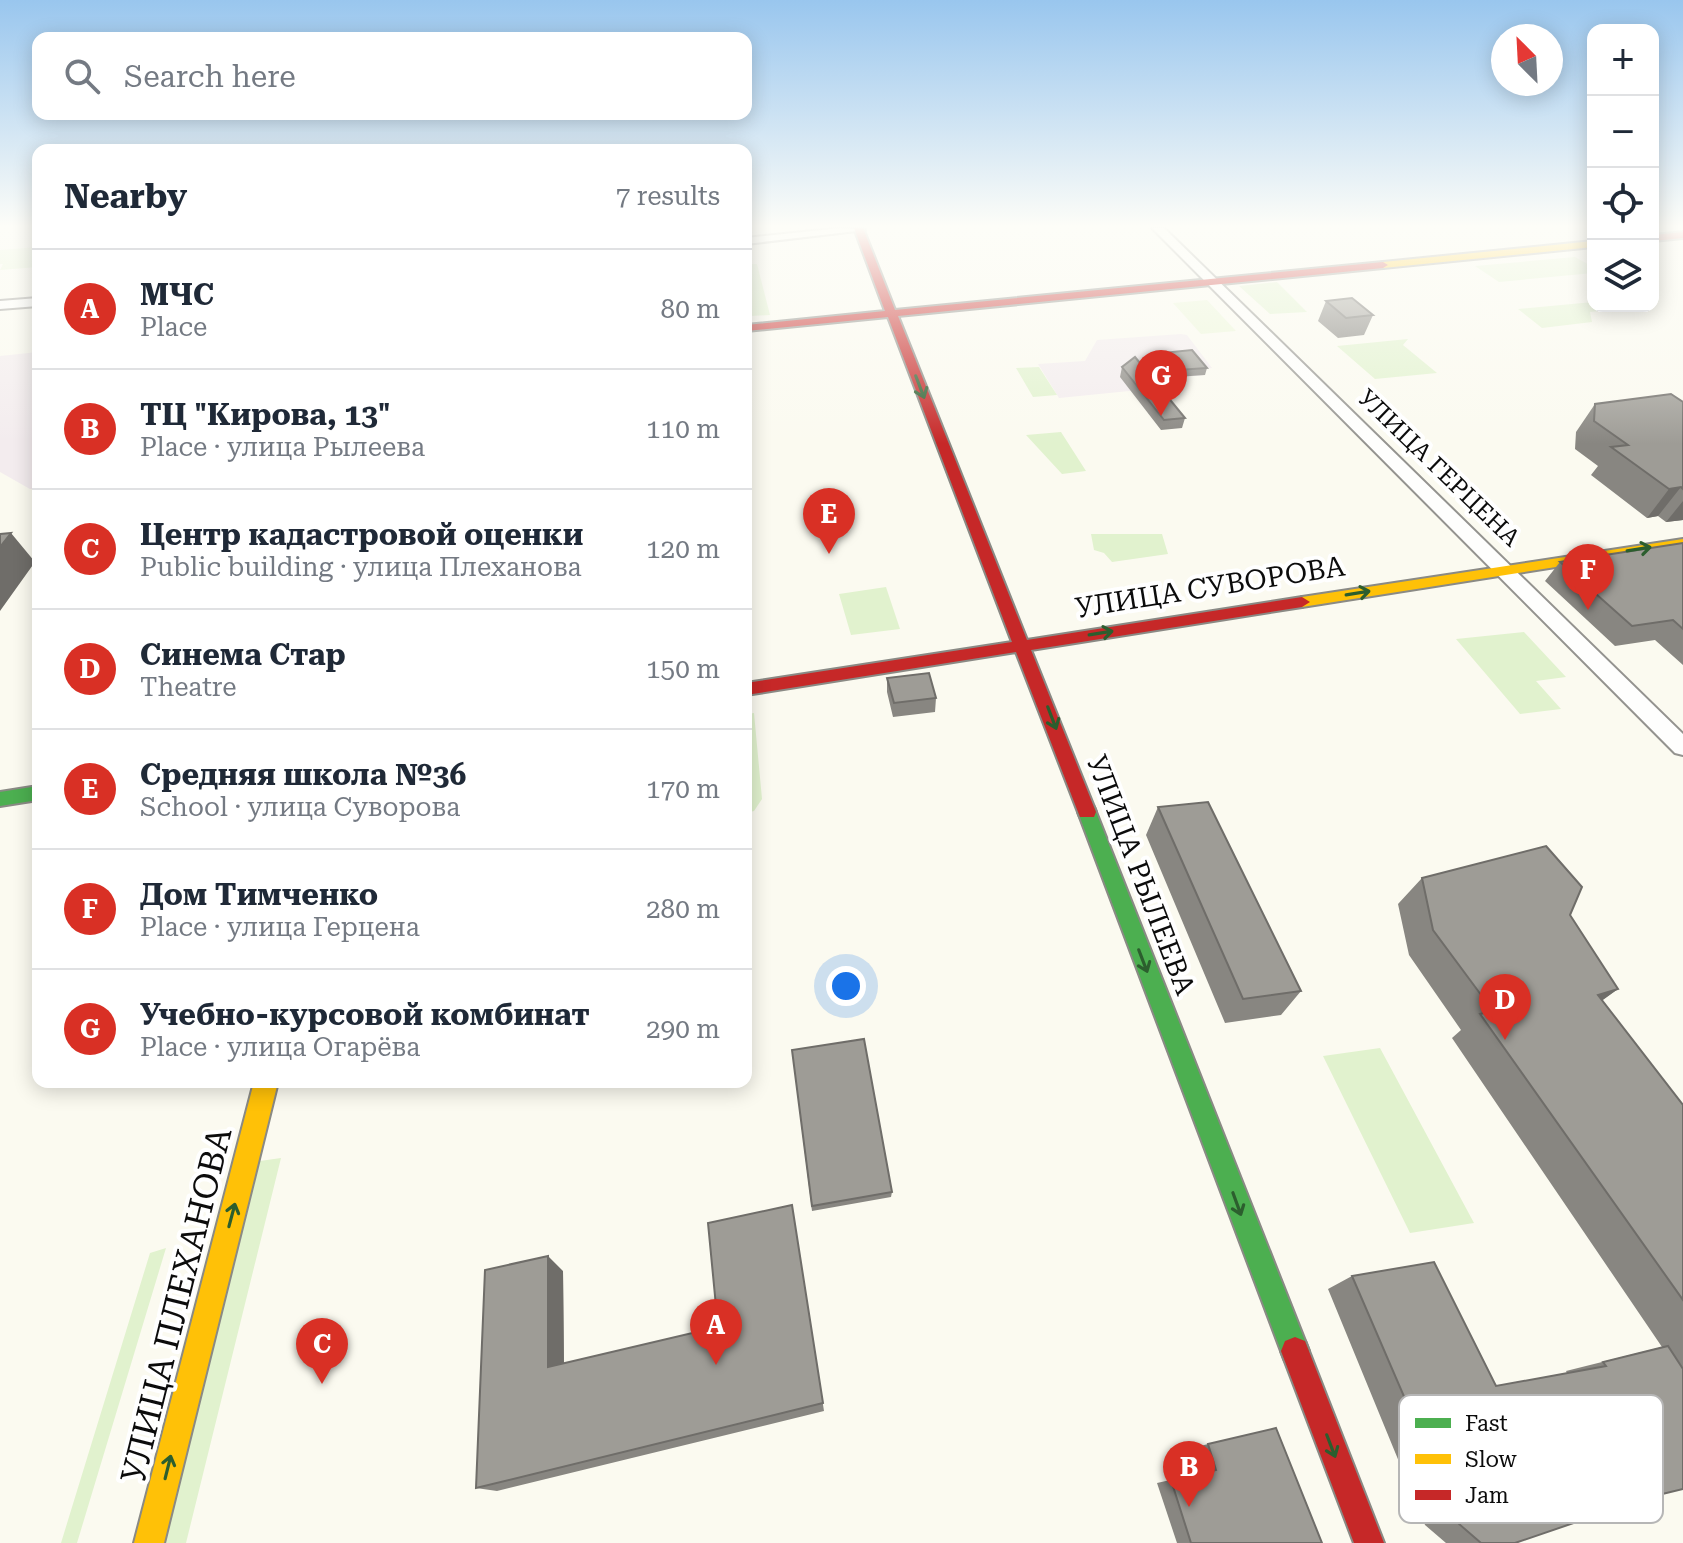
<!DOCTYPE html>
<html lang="en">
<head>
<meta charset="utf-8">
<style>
	:root { --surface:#fff; --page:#f6f6f7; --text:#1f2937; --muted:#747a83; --line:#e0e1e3; --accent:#d93025 }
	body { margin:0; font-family:"Roboto Serif",serif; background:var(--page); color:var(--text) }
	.controls { position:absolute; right:24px; top:24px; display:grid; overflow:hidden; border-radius:16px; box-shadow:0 4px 20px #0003 }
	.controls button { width:72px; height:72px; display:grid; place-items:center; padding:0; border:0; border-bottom:2px solid var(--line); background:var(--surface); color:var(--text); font:40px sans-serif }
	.compass { position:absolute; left:1491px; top:24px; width:72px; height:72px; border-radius:50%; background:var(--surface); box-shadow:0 4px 20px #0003; rotate:336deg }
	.you { position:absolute; left:846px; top:986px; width:28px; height:28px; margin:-20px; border:6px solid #fff; border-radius:50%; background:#1a73e8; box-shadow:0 0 0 12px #1a73e833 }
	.badge { display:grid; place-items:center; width:52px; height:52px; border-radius:50%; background:var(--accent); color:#fff; font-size:26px; font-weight:700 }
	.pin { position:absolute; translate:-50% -66px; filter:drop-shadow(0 2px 4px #0008) }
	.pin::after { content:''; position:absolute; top:42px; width:28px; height:24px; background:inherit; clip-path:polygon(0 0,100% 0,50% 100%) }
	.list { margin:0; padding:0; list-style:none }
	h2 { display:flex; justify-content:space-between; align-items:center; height:104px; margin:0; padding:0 32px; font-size:34px }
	h2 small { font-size:26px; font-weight:400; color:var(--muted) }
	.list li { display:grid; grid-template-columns:52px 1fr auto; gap:24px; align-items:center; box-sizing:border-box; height:120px; padding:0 32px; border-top:2px solid var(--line) }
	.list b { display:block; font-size:30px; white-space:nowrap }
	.list p { margin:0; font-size:26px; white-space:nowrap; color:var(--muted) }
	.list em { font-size:26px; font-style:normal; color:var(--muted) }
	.icon { flex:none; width:44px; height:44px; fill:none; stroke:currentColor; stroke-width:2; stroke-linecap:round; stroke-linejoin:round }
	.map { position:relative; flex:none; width:1683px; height:1543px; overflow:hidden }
	.search { position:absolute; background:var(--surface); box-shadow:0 4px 20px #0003; left:32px; top:32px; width:720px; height:88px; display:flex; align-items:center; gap:20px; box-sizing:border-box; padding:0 28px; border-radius:16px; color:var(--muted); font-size:30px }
	.panel { position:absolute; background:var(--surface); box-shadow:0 4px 20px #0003; left:32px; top:144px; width:720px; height:944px; border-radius:16px }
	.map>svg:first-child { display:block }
	.industrial { fill:#f3ecee }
	.green { fill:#e1f2ce }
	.pitch { fill:#ecf6d8 }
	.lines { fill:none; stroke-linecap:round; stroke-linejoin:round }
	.street-casing { stroke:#94938f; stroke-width:4 }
	.fast-casing { stroke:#8a8a85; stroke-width:4 }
	.slow-casing { stroke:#8a8a85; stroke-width:4 }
	.jam-casing { stroke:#8a8a85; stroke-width:4 }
	.street { fill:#fefefd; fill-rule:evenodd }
	.fast { fill:#4caf50; fill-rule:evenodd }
	.slow { fill:#ffc107; fill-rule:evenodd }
	.jam { fill:#c62828; fill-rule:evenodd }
	.wall { fill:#888681 }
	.shaded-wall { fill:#6f6d69 }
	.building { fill:#9e9c96; stroke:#6f6d69; stroke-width:2 }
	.oneway { stroke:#2c5e2e }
	.labels { text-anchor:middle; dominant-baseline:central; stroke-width:8; stroke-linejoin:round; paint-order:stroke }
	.far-street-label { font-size:24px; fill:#0c0c0c; stroke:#fff }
	.street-label { font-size:28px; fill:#0c0c0c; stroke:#fff }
	.near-street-label { font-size:34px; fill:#0c0c0c; stroke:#fff }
	.key { fill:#fff; stroke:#b6b6b6; stroke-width:2 }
	.key-label { font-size:22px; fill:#0c0c0c }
</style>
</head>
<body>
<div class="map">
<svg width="1683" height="1543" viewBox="0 0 1683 1543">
	<rect width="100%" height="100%" fill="#fbfaf0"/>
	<path class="industrial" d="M 1181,334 L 1187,335 L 1212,368 L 1201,369 L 1205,375 L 1142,381 L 1149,389 L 1059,398 L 1038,364 L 1085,361 L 1097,340 Z
		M 38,352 L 38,489 L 30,489 L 0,472 L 0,356 Z"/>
	<path class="green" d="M 38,247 L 38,267 L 0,270 L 3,264 L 0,264 L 0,250 Z
		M 1575,257 L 1593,267 L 1593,273 L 1499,282 L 1475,266 Z
		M 746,264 L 757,264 L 770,315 L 750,316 L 746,301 Z
		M 1277,282 L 1307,312 L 1270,314 L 1239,286 Z
		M 1593,302 L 1593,306 L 1642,306 L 1590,312 L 1592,322 L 1542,328 L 1518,309 Z
		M 1408,339 L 1403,345 L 1437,373 L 1375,379 L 1337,346 Z
		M 1039,367 L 1057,395 L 1033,397 L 1016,368 Z
		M 1061,432 L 1086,471 L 1062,474 L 1026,435 Z
		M 1091,534 L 1162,534 L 1168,554 L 1112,562 L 1104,553 L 1094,550 Z
		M 886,587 L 900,629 L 851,635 L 839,594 Z
		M 1524,632 L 1566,677 L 1536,681 L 1561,709 L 1520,714 L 1456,639 Z
		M 754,713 L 762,799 L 754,811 L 746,813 L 746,714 Z
		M 1380,1048 L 1474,1223 L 1410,1233 L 1323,1056 Z
		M 281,1158 L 186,1543 L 165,1543 L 260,1161 Z
		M 166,1248 L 77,1543 L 61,1543 L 150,1253 Z"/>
	<path class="pitch" d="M 1207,300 L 1236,331 L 1201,334 L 1173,303 Z"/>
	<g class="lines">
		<g class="street-casing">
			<path id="street" d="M 841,228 L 865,230 L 746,244 L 746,238 Z
				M 1152,228 L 1164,228 L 1683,734 L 1683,755 L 1675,753 Z
				M 38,298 L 38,306 L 0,309 L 0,301 Z"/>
		</g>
		<g class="fast-casing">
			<path id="fast" d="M 38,786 L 38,800 L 0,806 L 0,792 Z
				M 1087,805 L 1094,807 L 1096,812 L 1309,1351 L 1305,1361 L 1295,1365 L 1285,1361 L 1281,1351 L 1078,812 L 1080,807 Z"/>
		</g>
		<g class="slow-casing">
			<path id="slow" d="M 1593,241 L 1593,247 L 1383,268 L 1378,265 L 1383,262 Z
				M 1683,539 L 1683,547 L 1302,607 L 1294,602 L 1302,597 Z
				M 254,1082 L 278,1082 L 164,1543 L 134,1543 Z"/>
		</g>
		<g class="jam-casing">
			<path id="jam" d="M 854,228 L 863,228 L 895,310 L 1383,262 L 1388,265 L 1383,268 L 898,316 L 1027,640 L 1302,597 L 1310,602 L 1302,607 L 1031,650 L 1096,812 L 1094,817 L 1080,817 L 1078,812 L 1016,652 L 746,695 L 746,683 L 1012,642 L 888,317 L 746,331 L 746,325 L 885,311 Z
				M 1683,232 L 1683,238 L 1653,241 L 1653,235 Z
				M 1295,1337 L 1305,1341 L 1384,1543 L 1354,1543 L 1281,1351 L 1285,1341 Z"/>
		</g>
		<use href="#street" class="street"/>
		<use href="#fast" class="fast"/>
		<use href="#slow" class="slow"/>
		<use href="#jam" class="jam"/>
	</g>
	<path class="wall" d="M 1326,301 L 1373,315 L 1364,335 L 1338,338 L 1318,321 Z
		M 1162,353 L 1207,368 L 1205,375 L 1176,377 L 1161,359 Z
		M 1122,367 L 1185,418 L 1182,428 L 1161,430 L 1120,377 Z
		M 1683,402 L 1683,520 L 1666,522 L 1658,516 L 1647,518 L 1591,475 L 1598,466 L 1575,449 L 1576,432 L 1595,404 Z
		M 1683,543 L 1683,665 L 1655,640 L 1615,646 L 1545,581 L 1560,562 Z
		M 887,678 L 936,698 L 935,712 L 893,717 L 887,692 Z
		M 1158,807 L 1301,991 L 1281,1015 L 1225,1023 L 1146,835 Z
		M 1422,878 L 1570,915 L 1618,989 L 1602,1000 L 1683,1105 L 1683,1489 L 1650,1497 L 1515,1543 L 1446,1543 L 1425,1525 L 1328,1289 L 1352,1276 L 1496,1386 L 1567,1373 L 1566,1371 L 1662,1347 L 1452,1038 L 1461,1030 L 1409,955 L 1398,904 Z
		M 792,1050 L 892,1192 L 891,1197 L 812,1211 Z
		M 792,1205 L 824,1411 L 497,1491 L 476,1488 L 563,1271 L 564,1363 L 718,1327 Z
		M 1208,1444 L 1322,1543 L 1177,1543 L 1157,1483 L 1201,1473 L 1193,1448 Z"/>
	<path class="shaded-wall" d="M 1681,487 L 1658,516 L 1647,518 L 1669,489 Z
		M 1683,501 L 1683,520 L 1666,522 Z
		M 11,533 L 35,562 L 0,611 L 0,547 Z
		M 1618,989 L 1585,1013 L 1598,995 Z
		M 548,1256 L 563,1271 L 564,1377 L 548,1367 Z"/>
	<path class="building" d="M 1352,298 L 1373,315 L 1346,318 L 1326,301 Z
		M 1192,350 L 1207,368 L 1178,370 L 1162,353 Z
		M 1135,357 L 1185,418 L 1164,420 L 1122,367 Z
		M 1671,394 L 1683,402 L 1683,489 L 1681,487 L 1669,489 L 1611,447 L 1628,445 L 1594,421 L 1595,404 Z
		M 11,533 L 0,547 L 0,534 Z
		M 1683,543 L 1683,629 L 1673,620 L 1632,626 L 1560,562 Z
		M 929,673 L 936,698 L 894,703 L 887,678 Z
		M 1208,802 L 1301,991 L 1243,999 L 1158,807 Z
		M 1546,846 L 1582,887 L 1570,915 L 1618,989 L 1598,995 L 1683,1105 L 1683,1300 L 1480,1014 L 1493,1011 L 1433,930 L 1422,878 Z
		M 864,1039 L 892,1192 L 812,1206 L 792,1050 Z
		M 792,1205 L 823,1403 L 476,1488 L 485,1270 L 548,1256 L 548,1367 L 718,1327 L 708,1223 Z
		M 1434,1262 L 1496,1386 L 1606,1366 L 1603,1362 L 1668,1346 L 1683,1369 L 1683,1489 L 1650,1497 L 1515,1543 L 1481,1543 L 1459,1524 L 1352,1276 Z
		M 1276,1428 L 1322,1543 L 1191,1543 L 1171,1480 L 1216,1470 L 1208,1444 Z"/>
	<defs><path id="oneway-shaft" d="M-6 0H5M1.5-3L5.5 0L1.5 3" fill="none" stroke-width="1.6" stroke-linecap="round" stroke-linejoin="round" transform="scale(2)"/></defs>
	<g class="oneway">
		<use href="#oneway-shaft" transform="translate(920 387) rotate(69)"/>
		<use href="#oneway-shaft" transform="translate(1639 549) rotate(-9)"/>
		<use href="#oneway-shaft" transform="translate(1358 593) rotate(-9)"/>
		<use href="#oneway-shaft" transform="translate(1101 633) rotate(-9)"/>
		<use href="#oneway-shaft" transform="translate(1052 718) rotate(69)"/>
		<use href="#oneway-shaft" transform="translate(1143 961) rotate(69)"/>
		<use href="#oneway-shaft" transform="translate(1237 1204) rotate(70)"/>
		<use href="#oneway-shaft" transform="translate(232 1215) rotate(-75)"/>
		<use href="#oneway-shaft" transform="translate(1331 1446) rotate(69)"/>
		<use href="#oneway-shaft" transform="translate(168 1467) rotate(-76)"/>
	</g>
	<linearGradient id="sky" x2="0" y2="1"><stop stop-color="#99c6ee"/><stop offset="0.51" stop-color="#fdfdf8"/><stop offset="1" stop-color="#fdfdf8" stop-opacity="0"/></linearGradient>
	<rect width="1683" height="444" fill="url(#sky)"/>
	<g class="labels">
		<g class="far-street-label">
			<text transform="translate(1439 468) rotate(44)">УЛИЦА ГЕРЦЕНА</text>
		</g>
		<g class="street-label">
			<text transform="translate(1210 587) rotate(-9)">УЛИЦА СУВОРОВА</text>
			<text transform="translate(1141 875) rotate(69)">УЛИЦА РЫЛЕЕВА</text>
		</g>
		<g class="near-street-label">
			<text transform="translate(176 1305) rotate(-76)">УЛИЦА ПЛЕХАНОВА</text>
		</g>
	</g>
	<rect x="1399" y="1395" width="264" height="128" rx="12" class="key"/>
	<rect x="1415" y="1418" width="36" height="10" fill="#4caf50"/>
	<rect x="1415" y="1454" width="36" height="10" fill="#ffc107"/>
	<rect x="1415" y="1490" width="36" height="10" fill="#c62828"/>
	<g class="key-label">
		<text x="1465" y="1431">Fast</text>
		<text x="1465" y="1467">Slow</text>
		<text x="1465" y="1503">Jam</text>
	</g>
</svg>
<div class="controls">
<button>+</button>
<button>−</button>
<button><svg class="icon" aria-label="locate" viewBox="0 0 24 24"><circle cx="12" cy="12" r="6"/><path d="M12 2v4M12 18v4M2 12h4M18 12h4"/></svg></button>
<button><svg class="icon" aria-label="layers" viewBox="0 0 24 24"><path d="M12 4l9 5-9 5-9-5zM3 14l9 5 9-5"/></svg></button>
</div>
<svg class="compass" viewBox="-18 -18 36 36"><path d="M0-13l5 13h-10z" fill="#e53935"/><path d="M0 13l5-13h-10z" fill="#747a83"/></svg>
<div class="you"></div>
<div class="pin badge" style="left:716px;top:1365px">A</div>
<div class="pin badge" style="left:1189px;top:1507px">B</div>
<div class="pin badge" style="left:322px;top:1384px">C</div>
<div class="pin badge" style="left:1505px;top:1040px">D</div>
<div class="pin badge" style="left:829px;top:554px">E</div>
<div class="pin badge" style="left:1588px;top:610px">F</div>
<div class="pin badge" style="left:1161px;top:416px">G</div>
<div class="search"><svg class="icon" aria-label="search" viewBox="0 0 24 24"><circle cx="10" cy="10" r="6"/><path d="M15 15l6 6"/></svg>Search here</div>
<section class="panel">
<h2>Nearby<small>7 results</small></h2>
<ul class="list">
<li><span class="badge">A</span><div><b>МЧС</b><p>Place</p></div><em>80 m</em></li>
<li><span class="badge">B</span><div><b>ТЦ &quot;Кирова, 13&quot;</b><p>Place · улица Рылеева</p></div><em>110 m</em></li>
<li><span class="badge">C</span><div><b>Центр кадастровой оценки</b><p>Public building · улица Плеханова</p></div><em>120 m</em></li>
<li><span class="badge">D</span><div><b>Синема Стар</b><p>Theatre</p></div><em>150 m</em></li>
<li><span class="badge">E</span><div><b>Средняя школа №36</b><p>School · улица Суворова</p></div><em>170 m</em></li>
<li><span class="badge">F</span><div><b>Дом Тимченко</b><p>Place · улица Герцена</p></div><em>280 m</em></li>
<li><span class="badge">G</span><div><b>Учебно-курсовой комбинат</b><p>Place · улица Огарёва</p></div><em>290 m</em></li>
</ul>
</section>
</div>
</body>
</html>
